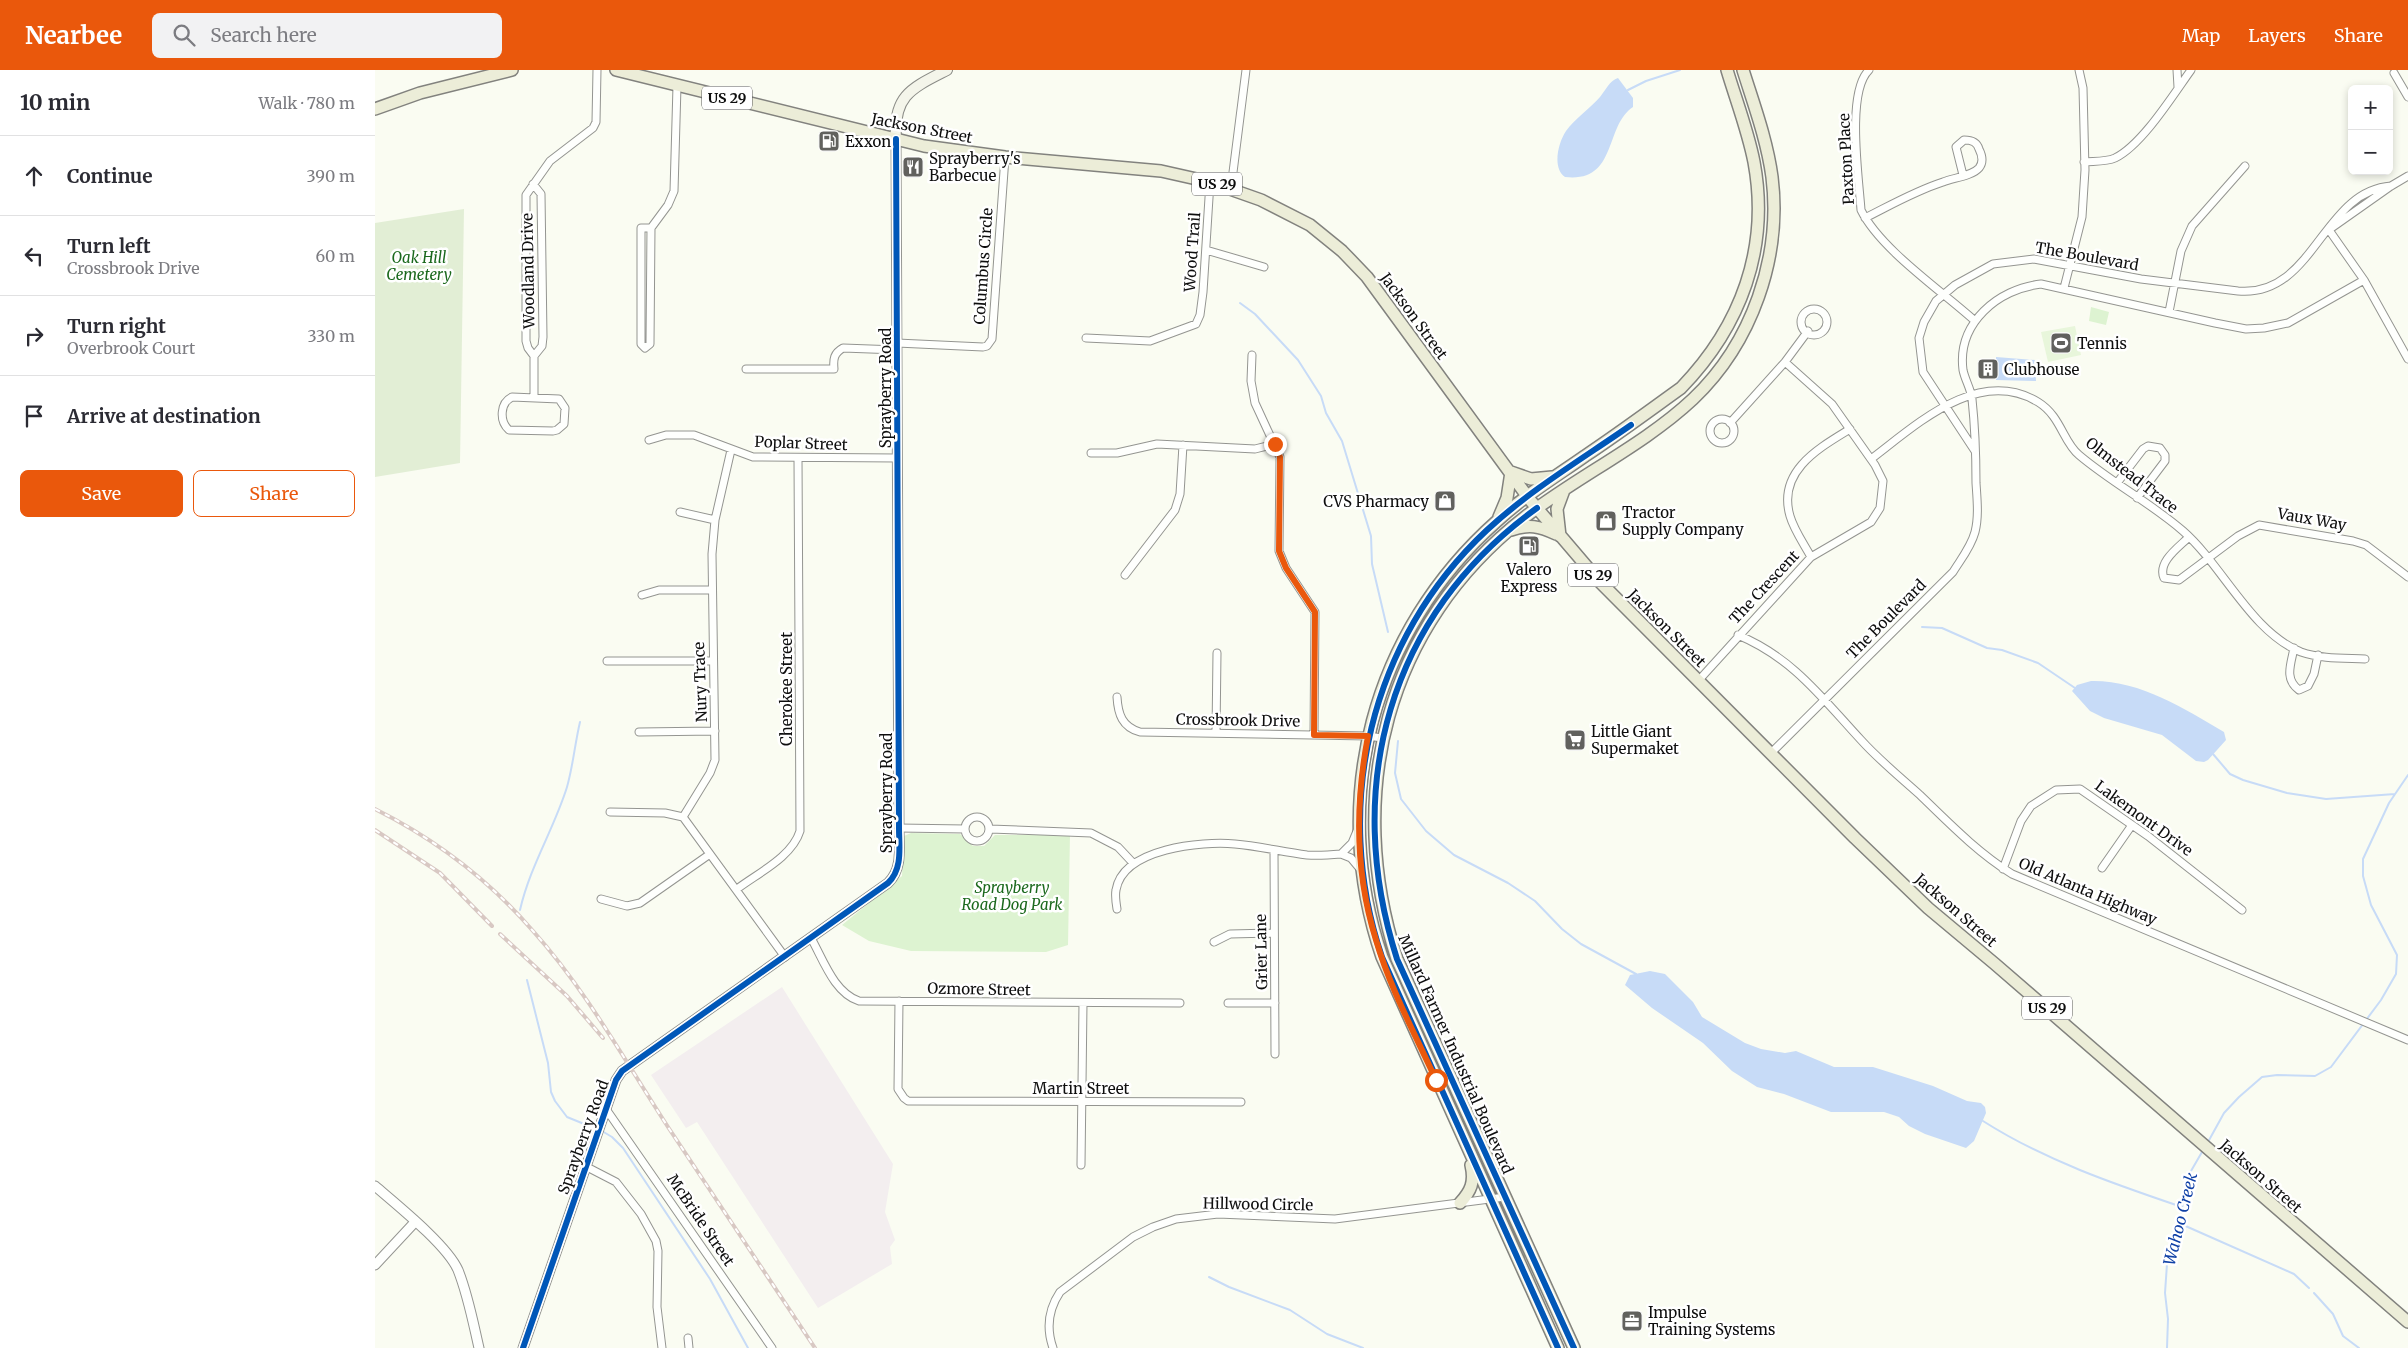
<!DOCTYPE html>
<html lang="en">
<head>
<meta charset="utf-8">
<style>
	:root { --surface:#fff; --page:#f2f2f3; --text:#2b2b33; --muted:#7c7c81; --line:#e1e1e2; --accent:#ea580c }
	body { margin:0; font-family:Merriweather,serif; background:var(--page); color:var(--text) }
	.controls { position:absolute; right:15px; top:15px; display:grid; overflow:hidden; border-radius:8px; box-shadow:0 2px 8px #0003 }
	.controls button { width:45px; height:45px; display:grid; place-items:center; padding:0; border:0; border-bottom:1px solid var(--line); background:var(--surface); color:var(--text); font:25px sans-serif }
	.stop { position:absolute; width:15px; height:15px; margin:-11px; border:4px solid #ea580c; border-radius:50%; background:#fff }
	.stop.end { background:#ea580c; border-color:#fff; box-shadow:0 1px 5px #0008 }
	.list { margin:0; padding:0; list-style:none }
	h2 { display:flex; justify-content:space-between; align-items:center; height:65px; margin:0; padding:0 20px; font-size:21px }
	h2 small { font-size:16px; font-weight:400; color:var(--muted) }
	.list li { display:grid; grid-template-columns:32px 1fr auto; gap:15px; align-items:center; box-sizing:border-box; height:80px; padding:0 20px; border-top:1px solid var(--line) }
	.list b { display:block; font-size:19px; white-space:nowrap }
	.list p { margin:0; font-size:16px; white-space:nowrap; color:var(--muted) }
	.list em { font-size:16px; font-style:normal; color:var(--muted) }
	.actions { display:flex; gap:10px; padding:15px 20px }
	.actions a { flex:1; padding:11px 0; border:1px solid var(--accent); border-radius:8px; text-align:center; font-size:18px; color:var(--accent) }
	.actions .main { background:var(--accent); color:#fff }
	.icon { flex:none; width:28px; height:28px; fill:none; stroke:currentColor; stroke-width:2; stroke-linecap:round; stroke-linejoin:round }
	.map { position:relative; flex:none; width:2033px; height:1278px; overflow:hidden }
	header { display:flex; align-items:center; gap:30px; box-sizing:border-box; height:70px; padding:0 25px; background:var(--accent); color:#fff }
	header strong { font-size:24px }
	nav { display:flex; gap:28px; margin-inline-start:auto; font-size:18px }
	.search { width:350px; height:45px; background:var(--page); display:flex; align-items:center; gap:12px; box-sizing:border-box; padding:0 18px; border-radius:8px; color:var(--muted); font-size:19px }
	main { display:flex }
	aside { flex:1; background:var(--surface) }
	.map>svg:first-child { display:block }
	.industrial { fill:#f3eeef }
	.green { fill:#ddf3d1 }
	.cemetery { fill:#e2eed5 }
	.pitch { fill:#e8f6db }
	.water { fill:#c7dbf7 }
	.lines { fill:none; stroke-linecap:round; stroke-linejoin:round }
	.stream { stroke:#c7dbf7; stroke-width:2 }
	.minor-casing { stroke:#949591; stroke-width:9 }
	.tertiary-casing { stroke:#949591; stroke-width:11 }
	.secondary-casing { stroke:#8b8c87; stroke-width:12 }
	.primary-casing { stroke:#82827e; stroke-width:14 }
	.minor { stroke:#fefffd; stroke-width:7 }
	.tertiary { stroke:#fefffd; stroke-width:9 }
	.secondary { stroke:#f4f5ea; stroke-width:10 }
	.primary { stroke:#ecedd8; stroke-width:11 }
	.rail-casing { stroke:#d8c8c3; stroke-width:4 }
	.rail { stroke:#fff; stroke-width:2; stroke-dasharray:5.5; stroke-linecap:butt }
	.cycleway-casing { stroke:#fff; stroke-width:9 }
	.cycleway { stroke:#0057b8; stroke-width:6 }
	.route { stroke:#ea580c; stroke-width:6 }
	.labels { text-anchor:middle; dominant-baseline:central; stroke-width:5; stroke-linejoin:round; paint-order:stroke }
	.shield { fill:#fff; stroke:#565656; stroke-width:1 }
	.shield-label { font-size:14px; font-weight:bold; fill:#0e0e0e }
	.street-label { font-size:15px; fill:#0e0e0e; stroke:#fff }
	.poi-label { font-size:15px; fill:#0e0e0e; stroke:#fff; text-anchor:start }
	.park-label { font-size:15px; font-style:italic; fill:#1b691d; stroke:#fff }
	.water-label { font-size:16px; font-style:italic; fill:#1041a6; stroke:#fff }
</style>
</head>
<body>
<header>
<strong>Nearbee</strong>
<div class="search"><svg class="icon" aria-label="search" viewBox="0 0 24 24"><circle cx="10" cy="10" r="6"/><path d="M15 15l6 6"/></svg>Search here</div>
<nav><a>Map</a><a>Layers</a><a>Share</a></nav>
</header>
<main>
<aside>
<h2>10 min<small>Walk · 780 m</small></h2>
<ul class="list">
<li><svg class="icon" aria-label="ahead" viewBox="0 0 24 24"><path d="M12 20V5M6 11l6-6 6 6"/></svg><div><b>Continue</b></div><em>390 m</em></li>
<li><svg class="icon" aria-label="left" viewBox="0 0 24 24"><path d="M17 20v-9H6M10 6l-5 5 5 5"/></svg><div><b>Turn left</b><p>Crossbrook Drive</p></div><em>60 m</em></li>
<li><svg class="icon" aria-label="right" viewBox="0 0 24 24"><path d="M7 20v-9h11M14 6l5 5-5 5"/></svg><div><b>Turn right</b><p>Overbrook Court</p></div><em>330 m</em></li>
<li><svg class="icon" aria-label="arrive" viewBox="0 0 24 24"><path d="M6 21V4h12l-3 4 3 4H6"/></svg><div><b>Arrive at destination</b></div></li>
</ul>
<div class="actions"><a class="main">Save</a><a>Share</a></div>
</aside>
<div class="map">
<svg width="2033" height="1278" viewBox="0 0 2033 1278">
	<rect width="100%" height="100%" fill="#fafcf2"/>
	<path class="industrial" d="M 407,917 L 518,1094 L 510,1142 L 520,1170 L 515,1177 L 517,1194 L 443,1238 L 322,1052 L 311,1058 L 276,1005 Z"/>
	<path class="green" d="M 1716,237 L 1734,242 L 1731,255 L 1714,251 Z
		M 536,763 L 585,764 L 598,776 L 609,776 L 620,765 L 695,765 L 693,875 L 671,882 L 536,881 L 494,871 L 467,855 L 527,806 L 529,766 Z"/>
	<path class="cemetery" d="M 89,139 L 85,393 L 0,407 L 0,153 Z"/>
	<path class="pitch" d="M 1700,256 L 1706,285 L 1673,292 L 1666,262 Z"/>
	<path class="water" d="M 1243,8 L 1258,28 L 1258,37 C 1229,56 1243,113 1190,107 C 1177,98 1183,73 1191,61 C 1199,50 1215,38 1225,27 C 1230,21 1235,10 1243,8 Z
		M 1621,287 L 1660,290 L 1661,311 L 1621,310 Z
		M 1716,611 C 1765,610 1808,638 1849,662 L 1851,670 L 1833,690 L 1829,692 L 1821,691 L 1787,665 L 1729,648 L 1715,641 L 1697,621 L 1702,615 Z
		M 1275,901 L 1290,904 L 1318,932 L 1327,947 L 1370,973 L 1386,979 L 1410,983 L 1421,981 L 1459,997 L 1498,997 L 1558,1016 L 1592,1031 L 1606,1033 L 1610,1037 L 1611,1043 L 1599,1071 L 1591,1078 L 1550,1064 L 1534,1056 L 1524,1047 L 1509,1042 L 1456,1042 L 1409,1024 L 1382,1017 L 1357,1001 L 1328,973 L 1277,938 L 1250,915 L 1255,905 Z"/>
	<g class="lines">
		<path class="stream" d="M 1253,20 L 1271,11 L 1305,0
			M 865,233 L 880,244 L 923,290 L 946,326 L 951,343 L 967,371 L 996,466 L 997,494 L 1013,562
			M 1547,557 L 1567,558 L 1612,578 L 1627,580 L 1663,593 L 1700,618
			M 1023,671 L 1020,703 L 1026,729 L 1051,761 L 1079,785 L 1133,813 L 1160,831 L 1187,859 L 1206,874 L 1261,904
			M 1838,684 L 1855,704 L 1868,710 L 1912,723 L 1951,729 L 2020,724
			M 145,840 C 155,796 179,759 192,717 C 198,696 200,673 205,652
			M 152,910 L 173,993 L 176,1022 L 180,1031 L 192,1047 L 219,1058
			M 1608,1051 C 1669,1090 1739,1114 1807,1137
			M 227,1061 L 237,1067 L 248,1078 L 335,1209 L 373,1278
			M 1833,1072 L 1849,1043 L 1864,1027 L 1887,1007 L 1902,1005 L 1940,1006 L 1956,997 L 2006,930 L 2021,904 L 2022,885 L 1996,835 L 1988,806 L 1988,789 L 2014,733 L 2033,705
			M 1806,1154 L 1919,1204 L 1934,1218
			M 834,1207 L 854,1217 L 915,1240 L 952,1264 L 988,1278
			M 1939,1223 L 1958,1244 L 1968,1266 L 1984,1278
			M 1792,1278 L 1793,1249 L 1790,1223 L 1792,1194 L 1806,1154 L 1808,1127 L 1816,1101 L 1827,1082"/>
		<g class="minor-casing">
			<path id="minor" d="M 1494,0 C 1471,22 1484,109 1486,140 C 1505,179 1567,221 1600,251
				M 1802,0 L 1803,17
				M 2019,3 L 2033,27
				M 1709,92 C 1719,91 1731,92 1740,88 C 1767,75 1798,25 1816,0
				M 158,114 L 166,124 L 168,267 L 167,276 L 159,286
				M 856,118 L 871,0
				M 1490,148 C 1516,135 1540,121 1568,112 C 1578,108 1597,106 1604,98 C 1609,92 1607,85 1604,79 C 1602,72 1597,70 1589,70 L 1581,77 L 1588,105
				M 266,158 L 276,158 L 275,274 L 270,278 L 266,274 Z
				M 276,158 L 293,135 L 299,121 L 302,16
				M 1955,159 L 2016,116 L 2033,106
				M 1954,160 L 1989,210 L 2033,289
				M 831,180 L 889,197
				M 1689,218 L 1707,147 L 1710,100 L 1708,18 L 1704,0
				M1426 252a13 13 0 1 1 26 0a13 13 0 1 1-26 0Z
				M 1794,242 L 1806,181 L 1817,156 L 1870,96
				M 711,268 L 775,271 L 821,254 L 825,245 L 828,222 L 835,112
				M 522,273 L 608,277 L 612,276 L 617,269 L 630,87
				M 877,285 L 876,311 L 880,333 L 905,387 L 904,481 L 911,498 L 940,542 L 939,665
				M 371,299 L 459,299 C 458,289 459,283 468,278 L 522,280
				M 137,327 L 184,329 L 190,338 L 189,354 L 182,360 L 178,361 L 134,360 C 124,351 125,333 137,327 Z
				M 159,327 L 159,286 L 153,278 L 151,271 L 151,125 L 175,91 L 218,58 L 221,52 L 222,0
				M1335 361a12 12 0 1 1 24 0a12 12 0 1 1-24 0Z
				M 1355,353 L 1410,292 L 1433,261
				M 274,370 L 291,365 L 319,365 L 378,387 L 522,388
				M 1600,381 L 1548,302 L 1544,268 L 1549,252 L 1561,231 L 1580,215 L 1618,194 L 1659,189 L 1766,209 L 1863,221 C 1939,228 1947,121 2016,116
				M 716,383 L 742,383 L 782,374 L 880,379 L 900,374
				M 1496,389 C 1541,355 1603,296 1663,332 C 1686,346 1688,372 1704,385 C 1737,413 1776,433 1808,461 C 1848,496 1876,562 1926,582 C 1946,589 1970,588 1990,589
				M 1742,413 L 1768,379 L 1773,376 L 1785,378 L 1790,385 L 1790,391 L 1762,428
				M 305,442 L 340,450
				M 1814,467 C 1804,477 1782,492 1789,508 L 1804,510 L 1863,466 L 1884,455 L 1978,471 L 1991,475 L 2033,507
				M 1436,487 C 1429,474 1419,460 1415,446 C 1402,401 1444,378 1475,359
				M 750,505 L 800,440 L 805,424 L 808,375
				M 267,525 L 284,520 L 337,520
				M 1363,565 C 1418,588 1447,628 1486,670 C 1504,690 1525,707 1545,725 C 1574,753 1602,782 1637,804 L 2033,970
				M 1919,578 C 1916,594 1909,609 1924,620 L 1933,616 L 1939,604 L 1943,585
				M 232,591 L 338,591
				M 1324,610 L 1436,487 L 1496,452 L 1505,438 L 1508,411 L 1500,395 L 1457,334 L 1410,292
				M 742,627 C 743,644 747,657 765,662 L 993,666 L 1007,668
				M 264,662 L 340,661
				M 841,663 L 842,583
				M 1396,683 L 1578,502 C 1586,489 1596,477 1600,462 C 1604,446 1602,429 1601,413 C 1601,385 1600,357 1597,329 C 1596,319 1590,310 1588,300 C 1582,253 1623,219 1666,214 L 1840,253 L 1871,259 L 1889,258 L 1913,253 L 1989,210
				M 235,742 L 290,743 L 308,747
				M590 759a12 12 0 1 1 24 0a12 12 0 1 1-24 0Z
				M 308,747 L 335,703 L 340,690 L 337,484 L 340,450 L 356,380
				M 308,747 L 410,887
				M 524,758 L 590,759
				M 615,759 L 716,763 L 743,777 L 758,793
				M 982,761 L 977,773 L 966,784 L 976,788 L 986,800
				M 899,780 L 900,984
				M 1727,798 L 1757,755
				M 1628,799 L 1646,751 L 1656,736 L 1681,720 L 1705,719 L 1773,766 L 1867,840
				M 362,819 C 383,803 417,787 425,761 L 423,388
				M 226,829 L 252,836 L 265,833 L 335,784
				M 742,839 C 741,833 740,825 741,820 C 748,778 827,771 860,774 C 884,776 908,782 932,785 C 943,786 955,785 966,784
				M 436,868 C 448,889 459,923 484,931 L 805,933
				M 839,872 L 855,864 L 899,863
				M 524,931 L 523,1019 L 529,1028 L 533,1031 L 866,1032
				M 853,933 L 900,933
				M 231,1039 L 397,1278
				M 706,1095 L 708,933
				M 210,1096 L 241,1112 L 266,1144 L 281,1171 L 283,1181 L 282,1237 L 287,1278
				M 313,1268 L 314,1278
				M 678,1278 C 671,1258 673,1240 685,1222 L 758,1167 L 778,1157 L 801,1149 L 843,1144 L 960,1149 L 1130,1127"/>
		</g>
		<g class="tertiary-casing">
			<path id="tertiary" d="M 0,1116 C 22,1135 72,1175 83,1200 C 93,1225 98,1252 104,1278
				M 0,1195 L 40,1152
				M 148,1278 L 241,1010 L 247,1001 L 513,813 C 528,799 524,777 524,758 L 521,69"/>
		</g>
		<g class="secondary-casing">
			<path id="secondary" d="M 521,69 C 518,25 537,18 572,0"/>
		</g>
		<g class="primary-casing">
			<path id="primary" d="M 241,0 L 549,76 L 630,87 L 786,101 L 835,112 L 886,130 L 935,155 L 967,181 L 992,207 L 1155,430 L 1225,512 L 1480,768 L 1553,838 L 1620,894 L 2033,1252
				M 0,39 L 45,23 L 137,0
				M 1124,447 L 1132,428 L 1136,402 L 1156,409 L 1177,407
				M 1136,460 C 1154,454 1164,456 1181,464
				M 1185,466 L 1182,439 L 1189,420
				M 1085,1133 C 1096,1121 1100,1112 1096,1095
				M 1183,1278 L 1007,887 C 953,729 997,562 1122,451 C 1149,426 1180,407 1210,386 C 1243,364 1274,341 1306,318 C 1366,256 1395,178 1379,92 C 1373,61 1361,30 1352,0
				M 1199,1278 L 1022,889 C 969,724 1010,556 1150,447 C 1203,406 1269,375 1318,329 C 1377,273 1407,187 1397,107 C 1392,70 1379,35 1368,0"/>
		</g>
		<use href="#minor" class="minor"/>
		<use href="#tertiary" class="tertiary"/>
		<use href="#secondary" class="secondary"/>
		<use href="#primary" class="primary"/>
		<g class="rail-casing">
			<path id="rail" d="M 0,739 C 60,769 114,810 158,861 C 211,920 250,991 293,1057 C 342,1131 391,1204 440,1278
				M 0,760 L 65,803 L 117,856
				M 125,864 L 192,926 L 228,968"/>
		</g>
		<use href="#rail" class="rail"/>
		<g class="cycleway-casing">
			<path id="cycleway" d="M 1162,438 C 1013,545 967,718 1022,889 L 1199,1278
				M 148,1278 L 241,1010 L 247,1001 L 513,813 C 528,799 524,777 524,758 L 521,69
				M 1183,1278 L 1007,887 C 956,736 995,569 1112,460 C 1155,420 1207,389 1256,355"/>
		</g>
		<use href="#cycleway" class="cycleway"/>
	</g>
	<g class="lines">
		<path class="route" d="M 900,374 L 905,387 L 904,481 L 911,498 L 940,542 L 939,665 L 993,666 C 980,734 980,803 1001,870 C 1015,918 1040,964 1061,1010"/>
	</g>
	<defs>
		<g id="fuel-square" transform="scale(1.125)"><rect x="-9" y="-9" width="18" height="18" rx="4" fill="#61615e" stroke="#fff"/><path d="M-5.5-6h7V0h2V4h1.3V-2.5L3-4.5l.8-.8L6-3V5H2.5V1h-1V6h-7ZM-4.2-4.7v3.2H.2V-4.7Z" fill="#fff"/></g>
		<g id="restaurant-square" transform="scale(1.125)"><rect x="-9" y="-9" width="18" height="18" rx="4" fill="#61615e" stroke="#fff"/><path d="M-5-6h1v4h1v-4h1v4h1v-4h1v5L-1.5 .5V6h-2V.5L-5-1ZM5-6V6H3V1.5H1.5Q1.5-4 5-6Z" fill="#fff"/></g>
		<g id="stadium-square" transform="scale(1.125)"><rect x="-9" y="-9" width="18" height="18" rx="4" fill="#61615e" stroke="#fff"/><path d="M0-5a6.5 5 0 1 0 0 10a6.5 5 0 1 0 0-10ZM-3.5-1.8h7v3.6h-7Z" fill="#fff"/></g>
		<g id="building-square" transform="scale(1.125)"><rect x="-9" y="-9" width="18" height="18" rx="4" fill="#61615e" stroke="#fff"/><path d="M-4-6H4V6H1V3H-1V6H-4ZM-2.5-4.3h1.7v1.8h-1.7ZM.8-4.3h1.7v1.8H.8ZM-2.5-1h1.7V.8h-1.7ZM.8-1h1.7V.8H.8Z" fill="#fff"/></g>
		<g id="shop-square" transform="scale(1.125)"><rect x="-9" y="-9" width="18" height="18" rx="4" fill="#61615e" stroke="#fff"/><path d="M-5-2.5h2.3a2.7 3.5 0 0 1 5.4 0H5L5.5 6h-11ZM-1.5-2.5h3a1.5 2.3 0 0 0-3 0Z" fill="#fff"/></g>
		<g id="supermarket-square" transform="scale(1.125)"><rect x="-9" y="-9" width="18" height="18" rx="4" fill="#61615e" stroke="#fff"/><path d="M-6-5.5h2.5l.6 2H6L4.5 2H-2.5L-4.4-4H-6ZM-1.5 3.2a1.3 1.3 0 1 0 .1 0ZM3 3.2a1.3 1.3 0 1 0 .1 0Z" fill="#fff"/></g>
		<g id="office-square" transform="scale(1.125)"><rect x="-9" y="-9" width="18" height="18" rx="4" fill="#61615e" stroke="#fff"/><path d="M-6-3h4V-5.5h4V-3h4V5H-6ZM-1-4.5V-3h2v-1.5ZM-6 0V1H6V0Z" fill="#fff"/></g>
	</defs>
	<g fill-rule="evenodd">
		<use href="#fuel-square" x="454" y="71"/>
		<use href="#restaurant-square" x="538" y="97"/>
		<use href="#stadium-square" x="1686" y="273"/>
		<use href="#building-square" x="1613" y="299"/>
		<use href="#shop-square" x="1070" y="431"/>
		<use href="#shop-square" x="1231" y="451"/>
		<use href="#fuel-square" x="1154" y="476"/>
		<use href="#supermarket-square" x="1200" y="670"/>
		<use href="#office-square" x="1257" y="1251"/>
	</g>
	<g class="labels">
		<g class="shield">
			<rect x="327" y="16.5" width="50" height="23" rx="4"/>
			<rect x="817" y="102.5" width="50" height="23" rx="4"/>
			<rect x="1193" y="493.5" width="50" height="23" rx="4"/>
			<rect x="1647" y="926.5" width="50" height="23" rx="4"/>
		</g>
		<g class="shield-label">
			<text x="352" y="28">US 29</text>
			<text x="842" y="114">US 29</text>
			<text x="1218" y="505">US 29</text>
			<text x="1672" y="938">US 29</text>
		</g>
		<g class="street-label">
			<text transform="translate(547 58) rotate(11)">Jackson Street</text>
			<text transform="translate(1471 89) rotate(-93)">Paxton Place</text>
			<text transform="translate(817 182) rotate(-86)">Wood Trail</text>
			<text transform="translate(1712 186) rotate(10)">The Boulevard</text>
			<text transform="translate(608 196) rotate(-86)">Columbus Circle</text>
			<text transform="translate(153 201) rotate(-91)">Woodland Drive</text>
			<text transform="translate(1039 246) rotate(54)">Jackson Street</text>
			<text transform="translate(510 318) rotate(-90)">Sprayberry Road</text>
			<text transform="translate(426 373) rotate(2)">Poplar Street</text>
			<text transform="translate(1757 405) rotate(38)">Olmstead Trace</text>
			<text transform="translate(1937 449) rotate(10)">Vaux Way</text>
			<text transform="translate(1389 517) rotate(-47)">The Crescent</text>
			<text transform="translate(1511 549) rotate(-45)">The Boulevard</text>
			<text transform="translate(1292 558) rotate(45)">Jackson Street</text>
			<text transform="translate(325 612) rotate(-92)">Nury Trace</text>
			<text transform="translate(411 619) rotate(-90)">Cherokee Street</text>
			<text transform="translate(863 650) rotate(1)">Crossbrook Drive</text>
			<text transform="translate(511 723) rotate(-90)">Sprayberry Road</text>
			<text transform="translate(1769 748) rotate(36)">Lakemont Drive</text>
			<text transform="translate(1713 821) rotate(23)">Old Atlanta Highway</text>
			<text transform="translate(1581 840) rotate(41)">Jackson Street</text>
			<text transform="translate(886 882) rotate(-91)">Grier Lane</text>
			<text transform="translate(604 919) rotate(1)">Ozmore Street</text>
			<text transform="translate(1081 984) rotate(66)">Millard Farmer Industrial Boulevard</text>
			<text x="706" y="1018">Martin Street</text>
			<text transform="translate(208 1067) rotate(-70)">Sprayberry Road</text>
			<text transform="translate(1886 1106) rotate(41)">Jackson Street</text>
			<text transform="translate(883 1134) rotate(1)">Hillwood Circle</text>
			<text transform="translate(326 1150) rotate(56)">McBride Street</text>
		</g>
		<g class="poi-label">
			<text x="470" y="71">Exxon</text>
			<text x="554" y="88">Sprayberry's<tspan x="554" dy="17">Barbecue</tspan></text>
			<text x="1702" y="273">Tennis</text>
			<text x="1629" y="299">Clubhouse</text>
			<text x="1054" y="431" text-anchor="end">CVS Pharmacy</text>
			<text x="1247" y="442">Tractor<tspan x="1247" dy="17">Supply Company</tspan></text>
			<text x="1154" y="499" text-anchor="middle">Valero<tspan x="1154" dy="17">Express</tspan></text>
			<text x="1216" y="661">Little Giant<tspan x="1216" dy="17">Supermaket</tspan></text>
			<text x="1273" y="1242">Impulse<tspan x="1273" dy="17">Training Systems</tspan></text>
		</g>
		<g class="park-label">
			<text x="44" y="187">Oak Hill<tspan x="44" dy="17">Cemetery</tspan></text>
			<text x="637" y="817">Sprayberry<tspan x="637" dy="17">Road Dog Park</tspan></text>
		</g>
		<g class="water-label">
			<text transform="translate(1805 1149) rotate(-76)">Wahoo Creek</text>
		</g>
	</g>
</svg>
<div class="controls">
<button>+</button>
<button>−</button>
</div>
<div class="stop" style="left:1061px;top:1010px"></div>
<div class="stop end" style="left:900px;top:374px"></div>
</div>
</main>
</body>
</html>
